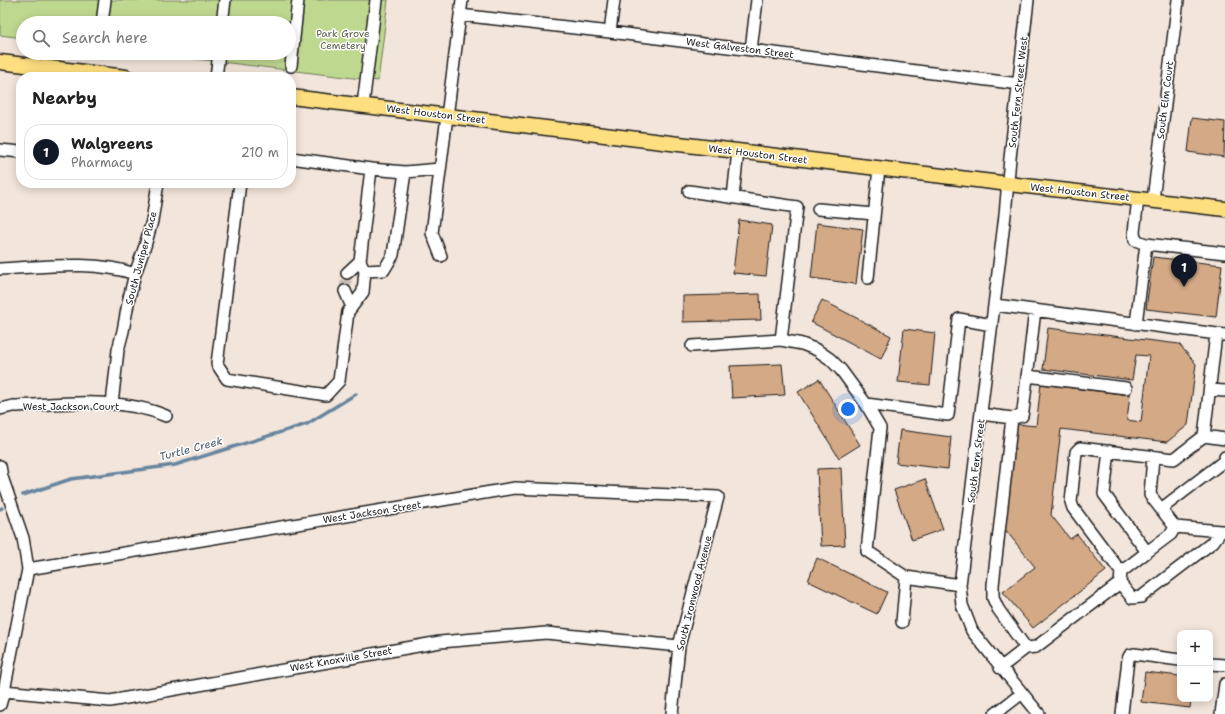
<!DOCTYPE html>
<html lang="en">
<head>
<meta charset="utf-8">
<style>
	:root { --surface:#fff; --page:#f6f6f6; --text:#222; --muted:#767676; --line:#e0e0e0; --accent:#111827 }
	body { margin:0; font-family:"Shantell Sans",sans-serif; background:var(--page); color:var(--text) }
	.controls { position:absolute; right:12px; bottom:12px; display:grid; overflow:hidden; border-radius:8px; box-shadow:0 2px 10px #0003 }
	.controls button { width:36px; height:36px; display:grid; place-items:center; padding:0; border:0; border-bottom:1px solid var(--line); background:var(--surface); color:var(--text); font:20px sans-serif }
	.you { position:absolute; left:848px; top:409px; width:14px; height:14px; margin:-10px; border:3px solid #fff; border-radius:50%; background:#1a73e8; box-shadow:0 0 0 6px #1a73e833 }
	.badge { display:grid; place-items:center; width:26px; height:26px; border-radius:50%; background:var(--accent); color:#fff; font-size:13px; font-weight:700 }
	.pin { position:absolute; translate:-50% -33px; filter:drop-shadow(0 1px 2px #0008) }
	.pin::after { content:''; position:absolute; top:21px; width:14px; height:12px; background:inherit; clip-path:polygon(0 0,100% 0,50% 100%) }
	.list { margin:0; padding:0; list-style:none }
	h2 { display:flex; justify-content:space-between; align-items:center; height:52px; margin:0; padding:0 16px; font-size:17px }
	h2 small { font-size:13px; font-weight:400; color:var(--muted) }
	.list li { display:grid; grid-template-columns:26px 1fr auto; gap:12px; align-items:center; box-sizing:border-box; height:56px; margin:0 8px 8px; padding:0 8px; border:1px solid var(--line); border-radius:16px }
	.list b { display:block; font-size:15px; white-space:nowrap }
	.list p { margin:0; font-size:13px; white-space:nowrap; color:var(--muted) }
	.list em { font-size:13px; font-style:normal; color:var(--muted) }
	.icon { flex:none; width:22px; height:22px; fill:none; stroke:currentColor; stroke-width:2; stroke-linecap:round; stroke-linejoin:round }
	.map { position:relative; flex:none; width:1225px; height:714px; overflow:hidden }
	.search { position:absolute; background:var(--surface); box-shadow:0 2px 10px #0003; left:16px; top:16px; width:280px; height:44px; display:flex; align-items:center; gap:10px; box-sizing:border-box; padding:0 14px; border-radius:22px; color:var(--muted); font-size:15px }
	.panel { position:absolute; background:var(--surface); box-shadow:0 2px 10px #0003; left:16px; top:72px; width:280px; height:116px; border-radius:16px }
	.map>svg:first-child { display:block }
	.green { fill:#bfd88f; stroke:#6e7a56 }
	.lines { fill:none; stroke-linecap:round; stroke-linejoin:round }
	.stream { stroke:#67859f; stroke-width:3.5 }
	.building { fill:#d4a986; stroke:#1c1c1c }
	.minor-tunnel { stroke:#c7bdb5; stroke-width:11; stroke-dasharray:11 5.5; stroke-linecap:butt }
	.minor-casing { stroke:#1c1c1c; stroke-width:14 }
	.major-casing { stroke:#1c1c1c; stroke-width:17 }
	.minor { stroke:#fff; stroke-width:11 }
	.major { stroke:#fedf80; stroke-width:14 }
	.labels { text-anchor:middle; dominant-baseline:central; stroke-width:3; stroke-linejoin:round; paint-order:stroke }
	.park-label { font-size:10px; fill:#555e44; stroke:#fff }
	.street-label { font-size:10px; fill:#1c1c1c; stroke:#fff }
	.water-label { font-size:11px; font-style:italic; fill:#485968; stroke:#fff }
</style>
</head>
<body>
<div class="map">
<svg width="1225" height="714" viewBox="0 0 1225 714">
	<rect width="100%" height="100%" fill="#f2e5db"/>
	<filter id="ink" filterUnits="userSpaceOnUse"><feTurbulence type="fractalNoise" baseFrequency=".025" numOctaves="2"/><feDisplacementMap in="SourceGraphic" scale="8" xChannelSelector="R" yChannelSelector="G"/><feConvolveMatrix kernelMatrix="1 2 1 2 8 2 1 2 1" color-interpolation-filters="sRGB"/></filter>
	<g filter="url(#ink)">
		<path class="green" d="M 0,0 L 388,0 L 378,81 L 147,53 L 289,53 L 289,23 L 23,23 L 23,38 L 0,35 Z"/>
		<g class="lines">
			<path class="stream" d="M 23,495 L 71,479 L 175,465 L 307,424 L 356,394
				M 0,509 L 2,508"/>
		</g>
		<path class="building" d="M 1192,118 L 1225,122 L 1224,157 L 1188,152 Z
			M 739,220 L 772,225 L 766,276 L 733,273 Z
			M 817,223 L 863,229 L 856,284 L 811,278 Z
			M 1153,257 L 1222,265 L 1216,317 L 1146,309 Z
			M 760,294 L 761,320 L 683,322 L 683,296 Z
			M 822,300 L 891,336 L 881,359 L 811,322 Z
			M 1048,328 L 1179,344 L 1196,364 L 1188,425 L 1167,442 L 1061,429 L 1051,515 L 1070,539 L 1077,534 L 1106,571 L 1033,628 L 1003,592 L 1035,567 L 1004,528 L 1017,424 L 1036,426 L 1041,384 L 1130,395 L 1127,420 L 1141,422 L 1149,356 L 1136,355 L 1132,380 L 1043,369 Z
			M 904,329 L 935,333 L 930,385 L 898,382 Z
			M 782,364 L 785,395 L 732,398 L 730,366 Z
			M 819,379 L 860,445 L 839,458 L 798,392 Z
			M 900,430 L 951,437 L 948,469 L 896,463 Z
			M 841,468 L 845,545 L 821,546 L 817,469 Z
			M 925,479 L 943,529 L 912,540 L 894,490 Z
			M 817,558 L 887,592 L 877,614 L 808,581 Z
			M 1145,672 L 1180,676 L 1180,699 L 1191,699 L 1190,708 L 1141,702 Z"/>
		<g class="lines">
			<path class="minor-tunnel" d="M 345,291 L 347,273"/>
			<g class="minor-casing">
				<path id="minor" d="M 1028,0 L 1010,158 L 1005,215 L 960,585 L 962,605 L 972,631 L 1039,714
					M 460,15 L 610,32 L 1019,84
					M 102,23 L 105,0
					M 222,23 L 225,0
					M 610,32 L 614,0
					M 751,50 L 757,0
					M 291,66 L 298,0
					M 216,77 L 219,53
					M 363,105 L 376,0
					M 0,150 L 21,152
					M 291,158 L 371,169
					M 405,172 L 371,169 L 360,261 L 365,271 L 384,270 L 393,255 L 405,172 L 440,169
					M 240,183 L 217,364 L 227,379 L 326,395 L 339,381 L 348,312 L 363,292 L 365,271
					M 689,191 L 797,207 L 781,340 L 692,346
					M 733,197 L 738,151
					M 1138,199 L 1134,232 L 1135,240 L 1146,244 L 1225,253
					M 1153,200 L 1178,0
					M 818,209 L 874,214
					M 441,256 L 432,233 L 462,0
					M 0,269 C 43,267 94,260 135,274
					M 347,273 L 360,261
					M 868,278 L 879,168
					M 345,291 L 352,307
					M 995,305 L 1225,335
					M 1136,324 L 1146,244
					M 781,340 L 802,344 L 817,350 L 830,359 L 841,370 L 866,404 L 880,428 L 867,551 L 906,577 L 960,585
					M 1027,376 L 1126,388
					M 1210,390 L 1225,391
					M 112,404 L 118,350 L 123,331 L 129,298 L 135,274 L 145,246 L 152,221 L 158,183
					M 866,404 L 948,415 L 959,319 L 992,325
					M 0,409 L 13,406 C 62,404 120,396 166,416
					M 981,414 L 1012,418 L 1022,416 L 1023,411 L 1035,310
					M 1204,436 L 1225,439
					M 1109,451 L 1104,494 L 1147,552 L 1171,534 L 1175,527
					M 1153,457 L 1150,495 L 1175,527 L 1221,531
					M 0,466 L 2,477 L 23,538 L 28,569 L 4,691 L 0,705
					M 1161,509 L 1224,461 L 1225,457
					M 28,569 L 515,488 L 718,497 L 679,646 L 672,714
					M 1121,572 L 1147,552
					M 1120,583 L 1132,598 L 1141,597 L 1213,542 L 1221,531 L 1225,531
					M 902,622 L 906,577
					M 1026,648 L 1036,647 L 1120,583 L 1121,572 L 1073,508 L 1071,502 L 1076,452 L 1080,448 L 1174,459 L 1204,436 L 1216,334
					M 1210,664 L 1225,665
					M 1000,668 L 1026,648 L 998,609 L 993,598 L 993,585 L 1012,418
					M 4,691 L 110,701 L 440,642 L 546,633 L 679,646
					M 995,714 L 1021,694
					M 1122,714 L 1128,659 L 1130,655 L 1134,654 L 1180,660
					M 1221,714 L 1225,684"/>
			</g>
			<g class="major-casing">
				<path id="major" d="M 0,62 L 126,77
					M 291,97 L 1009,184 L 1225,209"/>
			</g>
			<use href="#minor" class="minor"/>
			<use href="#major" class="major"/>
		</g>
	</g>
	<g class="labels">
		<g class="park-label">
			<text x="343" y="33">Park Grove<tspan x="343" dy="12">Cemetery</tspan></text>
		</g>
		<g class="street-label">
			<text transform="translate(740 48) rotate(7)">West Galveston Street</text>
			<text transform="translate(1018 92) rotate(-84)">South Fern Street West</text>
			<text transform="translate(1165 100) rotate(-83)">South Elm Court</text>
			<text transform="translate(436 114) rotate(7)">West Houston Street</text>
			<text transform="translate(758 154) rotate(7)">West Houston Street</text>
			<text transform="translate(1080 192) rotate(6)">West Houston Street</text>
			<text transform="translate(141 258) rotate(-75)">South Juniper Place</text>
			<text x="71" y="406">West Jackson Court</text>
			<text transform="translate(976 461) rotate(-83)">South Fern Street</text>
			<text transform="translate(372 512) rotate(-9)">West Jackson Street</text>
			<text transform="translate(694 593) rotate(-76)">South Ironwood Avenue</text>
			<text transform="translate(341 659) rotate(-10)">West Knoxville Street</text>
		</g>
		<g class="water-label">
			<text transform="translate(191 449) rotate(-15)">Turtle Creek</text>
		</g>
	</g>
</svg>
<div class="controls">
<button>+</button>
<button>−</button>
</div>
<div class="you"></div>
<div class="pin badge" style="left:1184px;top:287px">1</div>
<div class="search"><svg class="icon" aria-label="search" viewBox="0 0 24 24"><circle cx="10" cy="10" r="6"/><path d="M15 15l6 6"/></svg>Search here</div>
<section class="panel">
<h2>Nearby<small></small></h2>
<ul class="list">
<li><span class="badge">1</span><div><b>Walgreens</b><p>Pharmacy</p></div><em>210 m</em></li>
</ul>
</section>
</div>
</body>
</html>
